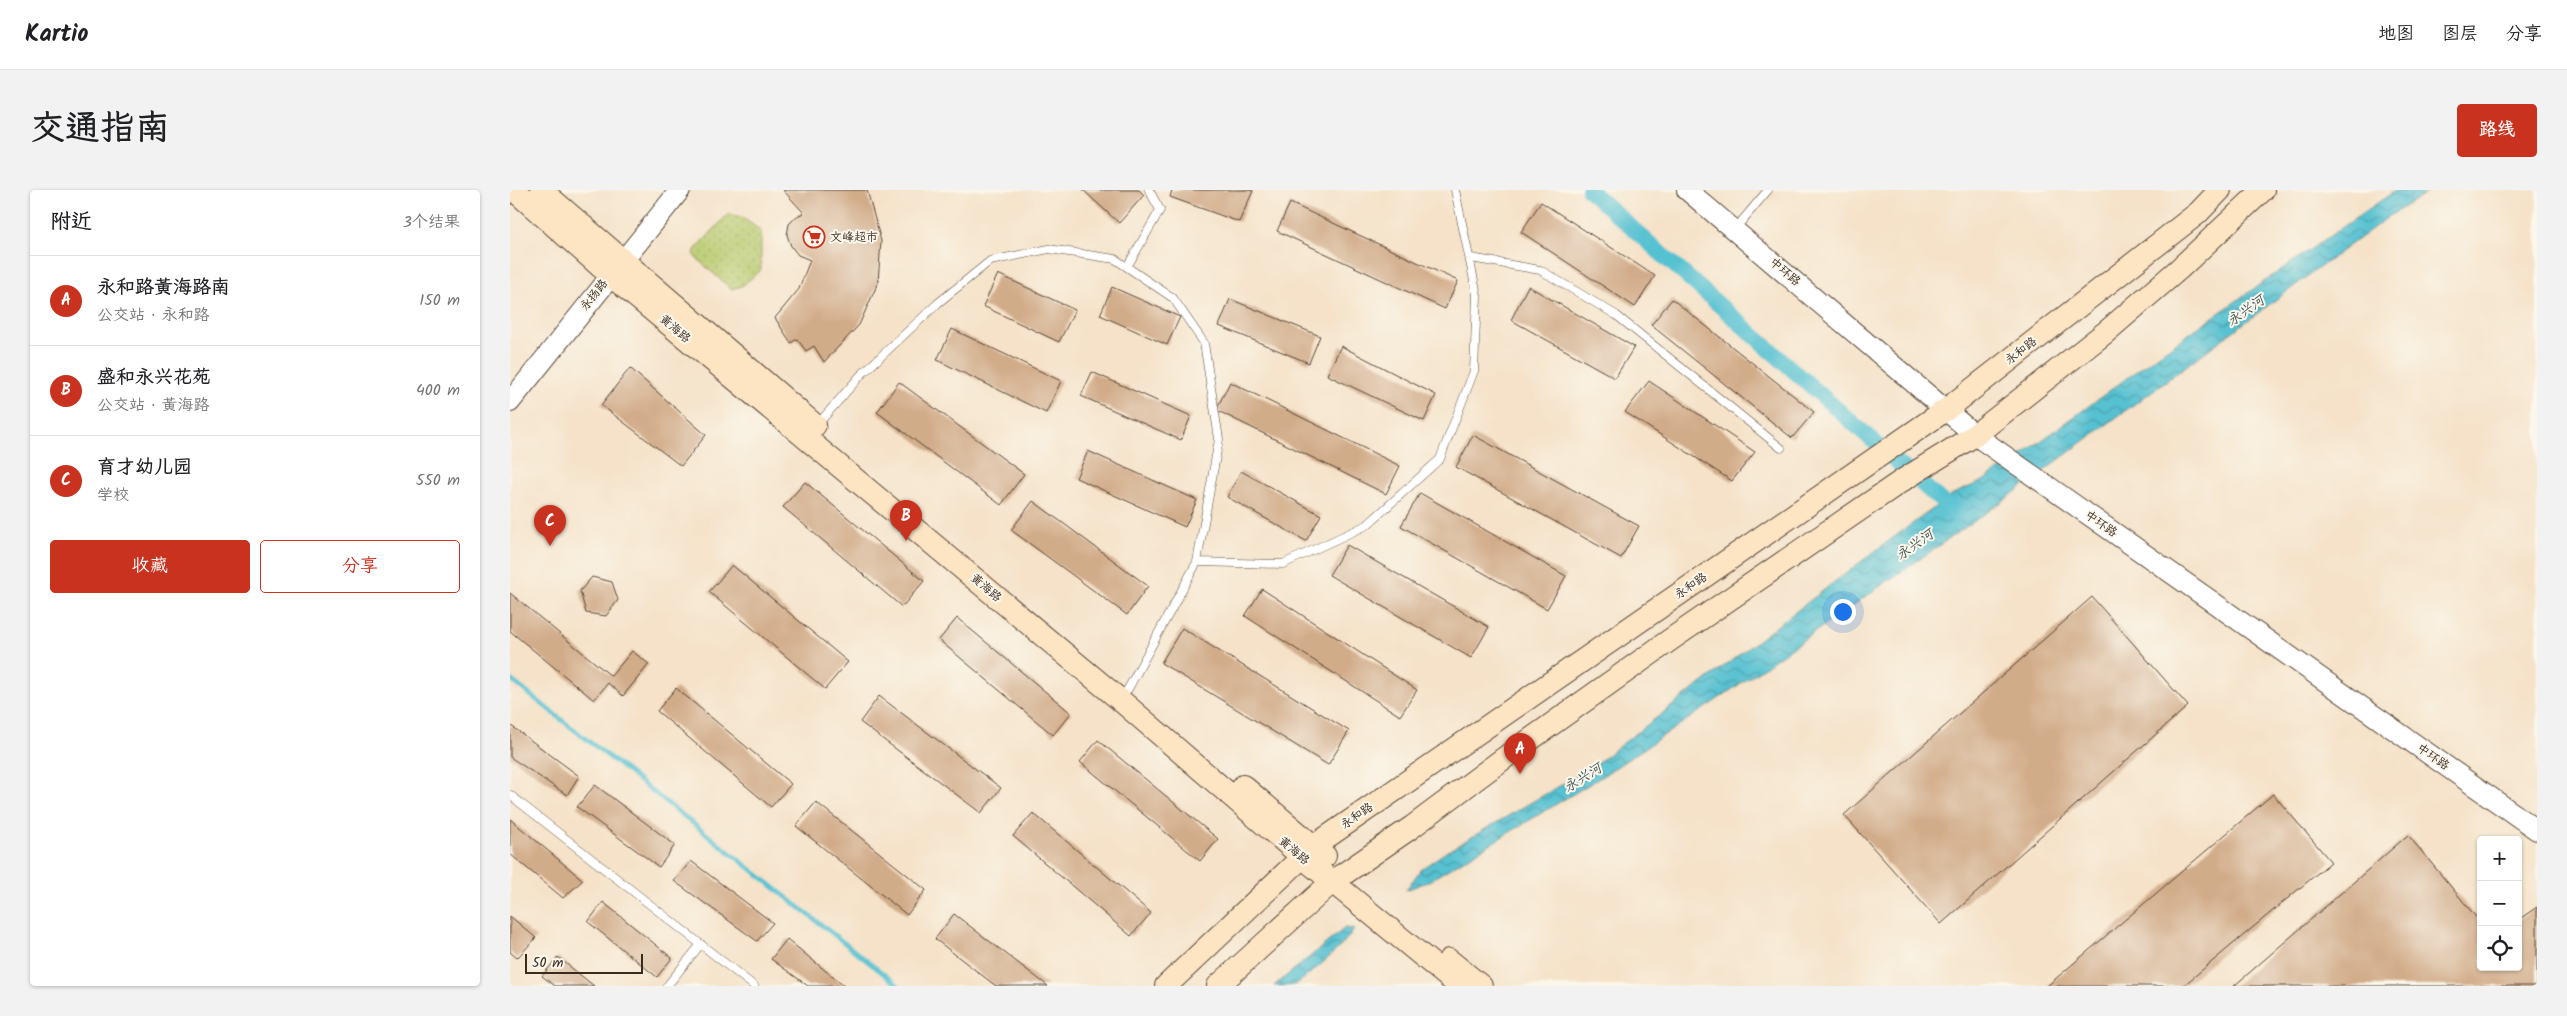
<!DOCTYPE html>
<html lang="zh">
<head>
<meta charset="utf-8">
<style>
	:root { --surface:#fff; --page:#f2f2f2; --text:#202124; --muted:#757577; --line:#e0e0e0; --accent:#c8321e }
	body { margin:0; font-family:Kalam,"LXGW WenKai TC",sans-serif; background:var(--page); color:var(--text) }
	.controls { position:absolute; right:15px; bottom:15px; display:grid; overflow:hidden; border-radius:5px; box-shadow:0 1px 4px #0004 }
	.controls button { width:45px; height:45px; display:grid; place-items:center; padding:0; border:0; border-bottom:1px solid var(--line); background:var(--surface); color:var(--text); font:25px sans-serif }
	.scale { position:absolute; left:15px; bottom:12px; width:118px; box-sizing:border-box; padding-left:5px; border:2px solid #3b2a1e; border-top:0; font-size:14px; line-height:18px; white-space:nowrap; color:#3b2a1e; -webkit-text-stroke:4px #fbf7ec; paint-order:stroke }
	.you { position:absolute; left:1332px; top:421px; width:18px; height:18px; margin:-12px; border:4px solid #fff; border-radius:50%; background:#1a73e8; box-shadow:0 0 0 8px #1a73e833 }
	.badge { display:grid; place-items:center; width:32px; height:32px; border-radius:50%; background:var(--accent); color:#fff; font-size:16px; font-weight:700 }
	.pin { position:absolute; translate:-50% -41px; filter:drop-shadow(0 1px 2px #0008) }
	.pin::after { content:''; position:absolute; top:26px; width:18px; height:15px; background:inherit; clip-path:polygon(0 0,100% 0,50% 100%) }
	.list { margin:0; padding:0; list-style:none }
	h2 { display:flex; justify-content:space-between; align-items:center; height:65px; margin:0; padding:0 20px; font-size:21px }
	h2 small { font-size:16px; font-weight:400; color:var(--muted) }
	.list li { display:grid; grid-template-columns:32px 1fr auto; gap:15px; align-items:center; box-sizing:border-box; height:90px; padding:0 20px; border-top:1px solid var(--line) }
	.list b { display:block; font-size:19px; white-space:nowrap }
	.list p { margin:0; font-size:16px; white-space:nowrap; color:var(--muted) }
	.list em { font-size:16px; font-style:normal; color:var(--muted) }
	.actions { display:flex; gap:10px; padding:15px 20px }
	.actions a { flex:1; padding:11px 0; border:1px solid var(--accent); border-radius:5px; text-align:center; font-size:18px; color:var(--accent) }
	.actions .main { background:var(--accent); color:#fff }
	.icon { flex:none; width:28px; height:28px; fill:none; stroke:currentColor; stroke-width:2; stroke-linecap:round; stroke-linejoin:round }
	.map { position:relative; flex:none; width:2027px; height:796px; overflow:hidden; border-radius:5px }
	header { display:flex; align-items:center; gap:30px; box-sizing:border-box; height:70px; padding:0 25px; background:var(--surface); border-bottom:1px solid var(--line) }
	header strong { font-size:24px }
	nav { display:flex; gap:28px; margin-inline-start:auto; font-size:18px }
	.intro { display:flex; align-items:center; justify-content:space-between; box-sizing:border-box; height:120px; padding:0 30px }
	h1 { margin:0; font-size:35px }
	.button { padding:12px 22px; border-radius:5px; background:var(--accent); color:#fff; font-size:18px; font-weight:700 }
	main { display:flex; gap:30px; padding:0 30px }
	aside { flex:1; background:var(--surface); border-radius:5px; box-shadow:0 1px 4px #0004 }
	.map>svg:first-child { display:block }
	.grass { fill:url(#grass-dots); stroke:#7a7a46 }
	.water { fill:url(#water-waves); stroke:#497678 }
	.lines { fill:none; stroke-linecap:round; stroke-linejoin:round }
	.stream { stroke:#57c1d1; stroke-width:4.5 }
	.canal { stroke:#57c1d1; stroke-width:16 }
	.building { fill:#d1ac89 }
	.service-casing { stroke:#574638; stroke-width:9 }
	.tertiary-casing { stroke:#574638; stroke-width:22 }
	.secondary-casing { stroke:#574638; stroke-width:24 }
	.service { stroke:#fff; stroke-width:8 }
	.tertiary { stroke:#fff; stroke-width:20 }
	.secondary { stroke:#fde5c4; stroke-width:22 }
	.labels { text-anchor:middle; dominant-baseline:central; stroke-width:4; stroke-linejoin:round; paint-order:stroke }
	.poi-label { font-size:12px; fill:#3b2a1e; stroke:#fbf7ec; text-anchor:start }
	.street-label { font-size:12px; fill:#3b2a1e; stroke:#fbf7ec }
	.water-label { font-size:14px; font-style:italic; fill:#435754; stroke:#fbf7ec }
</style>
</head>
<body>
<header>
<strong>Kartio</strong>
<nav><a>地图</a><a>图层</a><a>分享</a></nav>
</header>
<div class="intro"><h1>交通指南</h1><a class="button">路线</a></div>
<main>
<aside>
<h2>附近<small>3个结果</small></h2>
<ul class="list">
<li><span class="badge">A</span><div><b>永和路黄海路南</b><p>公交站 · 永和路</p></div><em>150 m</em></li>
<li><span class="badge">B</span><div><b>盛和永兴花苑</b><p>公交站 · 黄海路</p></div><em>400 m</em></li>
<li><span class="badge">C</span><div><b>育才幼儿园</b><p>学校</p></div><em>550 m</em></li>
</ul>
<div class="actions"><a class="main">收藏</a><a>分享</a></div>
</aside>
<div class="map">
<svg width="2027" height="796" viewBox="0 0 2027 796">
	<defs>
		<pattern id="grass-dots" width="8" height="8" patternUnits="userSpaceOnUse" patternTransform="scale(1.25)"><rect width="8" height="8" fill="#b9cb6f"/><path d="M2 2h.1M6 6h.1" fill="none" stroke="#a0ae60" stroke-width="1.8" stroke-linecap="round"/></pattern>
		<pattern id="water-waves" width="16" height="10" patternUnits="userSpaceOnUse" patternTransform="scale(1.25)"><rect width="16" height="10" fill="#57c1d1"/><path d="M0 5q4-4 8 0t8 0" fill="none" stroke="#499da9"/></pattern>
	</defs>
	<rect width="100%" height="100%" fill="#fbf7ec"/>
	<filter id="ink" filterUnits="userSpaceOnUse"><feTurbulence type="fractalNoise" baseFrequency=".02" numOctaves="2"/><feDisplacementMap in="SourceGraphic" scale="10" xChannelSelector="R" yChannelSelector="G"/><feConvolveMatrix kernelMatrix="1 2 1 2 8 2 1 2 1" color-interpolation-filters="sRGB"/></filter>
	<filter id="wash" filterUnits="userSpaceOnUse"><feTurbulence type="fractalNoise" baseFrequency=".0096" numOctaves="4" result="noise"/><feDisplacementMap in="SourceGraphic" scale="20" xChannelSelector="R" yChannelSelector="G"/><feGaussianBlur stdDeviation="1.12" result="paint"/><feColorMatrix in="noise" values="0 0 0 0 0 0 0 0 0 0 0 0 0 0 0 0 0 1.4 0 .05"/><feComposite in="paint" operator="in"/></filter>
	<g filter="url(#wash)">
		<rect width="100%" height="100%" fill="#f5e2c8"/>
		<path class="grass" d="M 218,24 L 232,27 L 251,41 L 251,80 L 232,96 L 221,99 L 184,66 L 185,60 Z"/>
		<path class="water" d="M 1886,0 L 1921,0 L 1878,27 L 1493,311 L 1201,514 L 1088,589 L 917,692 L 896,700 L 911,679 L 936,662 L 1082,577 L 1361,364 L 1443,304 L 1473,291 L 1520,259 L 1644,168 Z
			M 835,738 L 844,739 C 840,750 795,790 784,795 C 779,796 770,796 764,796 Z"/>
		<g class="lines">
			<path class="stream" d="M 0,489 L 389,796"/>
			<path class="canal" d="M 1079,0 L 1447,325"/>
		</g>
		<g id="blocks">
			<path class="building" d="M 273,0 L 357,0 L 371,51 L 368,93 L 349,135 L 314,172 L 304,156 L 296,161 L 287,149 L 281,153 L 265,128 L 289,99 L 300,70 L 288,65 L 281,56 L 277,45 L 279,34 L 287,26 L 294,23 Z
				M 573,0 L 629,0 L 634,5 L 609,33 Z
				M 662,0 L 740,0 L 743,1 L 729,32 L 660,7 Z
				M 1031,12 L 1145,86 L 1125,117 L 1011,42 Z
				M 780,13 L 948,91 L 935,119 L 767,41 Z
				M 488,84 L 565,120 L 549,152 L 473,116 Z
				M 1018,96 L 1124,157 L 1105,188 L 1001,130 Z
				M 602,97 L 670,127 L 657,155 L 590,125 Z
				M 720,109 L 810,146 L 799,173 L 709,136 Z
				M 1162,109 L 1304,222 L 1282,248 L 1141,135 Z
				M 442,139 L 551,191 L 536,223 L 427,170 Z
				M 831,156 L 926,205 L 914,231 L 817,185 Z
				M 120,178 L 196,245 L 171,276 L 91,215 Z
				M 582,182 L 681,226 L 671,250 L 571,206 Z
				M 1139,191 L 1245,262 L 1222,291 L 1115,222 Z
				M 389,192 L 514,284 L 491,315 L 367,222 Z
				M 720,192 L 890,276 L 876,304 L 706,220 Z
				M 963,245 L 1129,336 L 1111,368 L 946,277 Z
				M 578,261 L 687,310 L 675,337 L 566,288 Z
				M 731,281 L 811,325 L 796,351 L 717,307 Z
				M 295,292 L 414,391 L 392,417 L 273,317 Z
				M 910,303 L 1056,386 L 1037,419 L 891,336 Z
				M 523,311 L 638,396 L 617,425 L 501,340 Z
				M 837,355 L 979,437 L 961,468 L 819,385 Z
				M 222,375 L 338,472 L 315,499 L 199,402 Z
				M 82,387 L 102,392 L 108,410 L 96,426 L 76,423 L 70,401 Z
				M 752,399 L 907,500 L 890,526 L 735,426 Z
				M 0,403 L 101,486 L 122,461 L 139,474 L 113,506 L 98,493 L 84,510 L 0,441 Z
				M 1582,407 L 1678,516 L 1431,734 L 1334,625 Z
				M 447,428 L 561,523 L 543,545 L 429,450 Z
				M 672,438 L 839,541 L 818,575 L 651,473 Z
				M 166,498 L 281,594 L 261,617 L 147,521 Z
				M 369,506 L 491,598 L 471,623 L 350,532 Z
				M 0,535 L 69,586 L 57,605 L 0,567 Z
				M 588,550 L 708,649 L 690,671 L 570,572 Z
				M 85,595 L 165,655 L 149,677 L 67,617 Z
				M 1763,604 L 1821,672 L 1673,796 L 1537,796 Z
				M 306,612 L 416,700 L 397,725 L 286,636 Z
				M 523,623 L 641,723 L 621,746 L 503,646 Z
				M 0,629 L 73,690 L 53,708 L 0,664 Z
				M 1898,645 L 1971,733 L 1971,777 L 2008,777 L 2008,730 L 2027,717 L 2027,796 L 1724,796 Z
				M 181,671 L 263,733 L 247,751 L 164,691 Z
				M 93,712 L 162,768 L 147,787 L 78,732 Z
				M 444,724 L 538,796 L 486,796 L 425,749 Z
				M 0,726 L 26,748 L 7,768 L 0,762 Z
				M 277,749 L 334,796 L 298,796 L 261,769 Z
				M 48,767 L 84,796 L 45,796 L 32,786 Z"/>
		</g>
	</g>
	<g filter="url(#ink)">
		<use href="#blocks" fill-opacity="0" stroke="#574638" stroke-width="1"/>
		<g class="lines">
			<g class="service-casing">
				<path id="service" d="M 1225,39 L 1258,0
					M 961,68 L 1030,80 L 1106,125 L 1271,258
					M 617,77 L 650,20 L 639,0
					M 307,235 L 351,185 L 428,113 L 480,71 L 539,59 L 605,69 L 663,108 L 694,153 L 709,249 L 687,372 L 618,499 L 610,507
					M 687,372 L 773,374 L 857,335 L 930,269 L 964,181 L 967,105 L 945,0
					M 0,605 L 244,796
					M 157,796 L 191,754"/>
			</g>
			<g class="tertiary-casing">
				<path id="tertiary" d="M 1177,0 L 1465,245 L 2027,640
					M 0,212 L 170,0"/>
			</g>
			<g class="secondary-casing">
				<path id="secondary" d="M 4,0 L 100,85 L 609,509 L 791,666 L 949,796
					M 31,0 L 305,235
					M 733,596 L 815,666
					M 939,770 L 971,796
					M 656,796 L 804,656 L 1437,219 L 1688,23 L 1710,0
					M 708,796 L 822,692 L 902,637 L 997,566 L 1160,450 L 1393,290 L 1465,245 L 1596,142 L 1669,79 L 1753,0"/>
			</g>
			<use href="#service" class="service"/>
			<use href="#tertiary" class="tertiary"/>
			<use href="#secondary" class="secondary"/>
		</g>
	</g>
	<defs>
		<g id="supermarket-ring" transform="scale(1.125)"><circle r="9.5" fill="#fbf7ec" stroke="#c8321e" stroke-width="1.5"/><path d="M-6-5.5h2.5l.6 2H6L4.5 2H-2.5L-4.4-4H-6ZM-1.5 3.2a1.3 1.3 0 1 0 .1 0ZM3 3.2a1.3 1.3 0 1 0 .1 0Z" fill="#c8321e"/></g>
	</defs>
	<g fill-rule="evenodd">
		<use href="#supermarket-ring" x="304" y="47"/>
	</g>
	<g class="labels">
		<g class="poi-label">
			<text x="320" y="47">文峰超市</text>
		</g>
		<g class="street-label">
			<text transform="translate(1275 82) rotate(40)">中环路</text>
			<text transform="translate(84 105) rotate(-52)">永扬路</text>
			<text transform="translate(165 139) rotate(40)">黄海路</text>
			<text transform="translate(1511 161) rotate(-38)">永和路</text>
			<text transform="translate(1591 334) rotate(35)">中环路</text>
			<text transform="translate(1181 396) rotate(-35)">永和路</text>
			<text transform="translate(476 398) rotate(40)">黄海路</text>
			<text transform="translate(1923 567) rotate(35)">中环路</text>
			<text transform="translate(847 626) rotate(-35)">永和路</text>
			<text transform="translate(784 661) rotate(40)">黄海路</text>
		</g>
		<g class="water-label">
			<text transform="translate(1736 121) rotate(-35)">永兴河</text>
			<text transform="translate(1405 355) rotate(-35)">永兴河</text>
			<text transform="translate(1073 588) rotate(-32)">永兴河</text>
		</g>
	</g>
</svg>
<div class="controls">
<button>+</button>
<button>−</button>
<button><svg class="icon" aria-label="locate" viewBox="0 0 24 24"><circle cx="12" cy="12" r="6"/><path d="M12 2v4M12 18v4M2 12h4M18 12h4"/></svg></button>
</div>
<div class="scale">50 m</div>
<div class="you"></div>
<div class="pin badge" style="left:1010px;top:584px">A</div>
<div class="pin badge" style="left:396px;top:351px">B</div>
<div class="pin badge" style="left:40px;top:356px">C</div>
</div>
</main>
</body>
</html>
